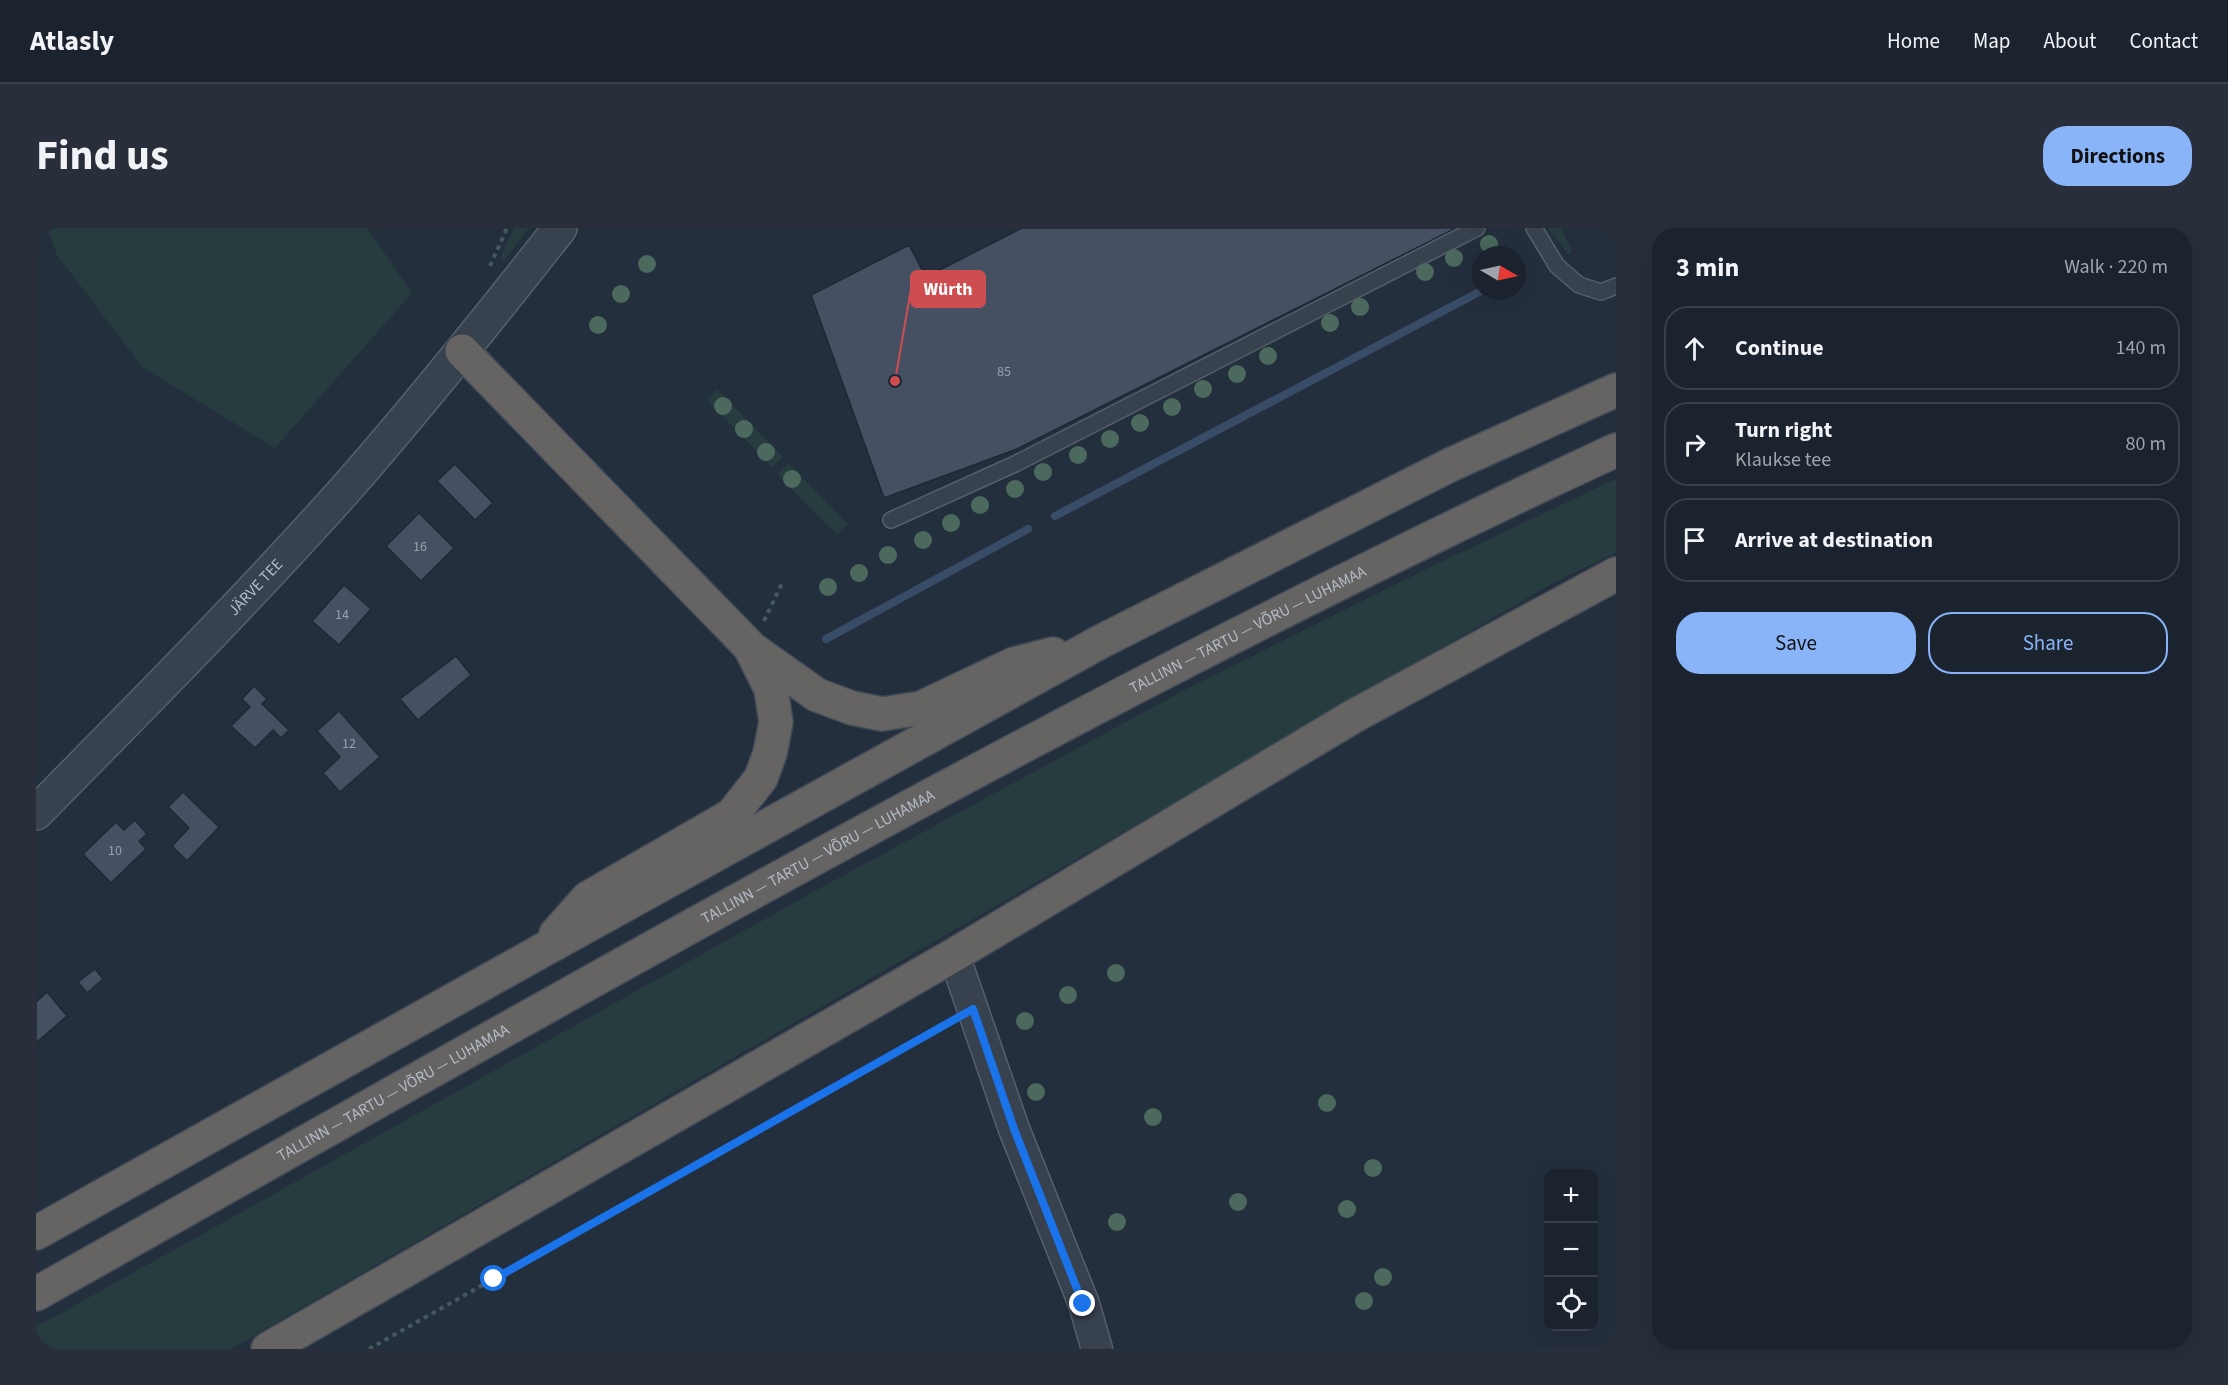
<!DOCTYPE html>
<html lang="en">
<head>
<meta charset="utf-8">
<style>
	:root { --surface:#1b232e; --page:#282f3a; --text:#f1f3f6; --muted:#a0a4aa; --line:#39404a; --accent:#8ab4f8 }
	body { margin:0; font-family:"Source Sans 3",sans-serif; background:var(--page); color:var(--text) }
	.controls { position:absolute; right:18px; bottom:18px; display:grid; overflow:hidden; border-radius:12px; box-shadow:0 6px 24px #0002 }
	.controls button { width:54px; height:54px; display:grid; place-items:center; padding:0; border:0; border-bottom:2px solid var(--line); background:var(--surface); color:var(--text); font:30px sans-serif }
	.compass { position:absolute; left:1436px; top:18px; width:54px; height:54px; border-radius:50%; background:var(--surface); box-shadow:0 6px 24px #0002; rotate:99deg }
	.stop { position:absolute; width:18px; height:18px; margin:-14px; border:4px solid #1a73e8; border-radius:50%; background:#fff }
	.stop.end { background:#1a73e8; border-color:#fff; box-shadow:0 2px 6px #0008 }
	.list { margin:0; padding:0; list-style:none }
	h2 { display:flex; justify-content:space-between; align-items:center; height:78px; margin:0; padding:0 24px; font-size:26px }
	h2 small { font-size:20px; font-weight:400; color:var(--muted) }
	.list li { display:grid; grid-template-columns:39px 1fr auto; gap:18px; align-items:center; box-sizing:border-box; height:84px; margin:0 12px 12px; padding:0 12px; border:2px solid var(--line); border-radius:24px }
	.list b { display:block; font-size:22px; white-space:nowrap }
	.list p { margin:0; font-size:20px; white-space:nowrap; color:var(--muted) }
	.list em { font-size:20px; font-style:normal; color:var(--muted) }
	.actions { display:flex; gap:12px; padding:18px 24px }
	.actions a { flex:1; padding:14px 0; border:2px solid var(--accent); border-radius:24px; text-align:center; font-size:21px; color:var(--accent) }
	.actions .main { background:var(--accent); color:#111 }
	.icon { flex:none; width:33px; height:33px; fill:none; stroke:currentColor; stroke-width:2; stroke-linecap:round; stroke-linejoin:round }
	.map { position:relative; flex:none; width:1580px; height:1121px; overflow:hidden; border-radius:24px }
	header { display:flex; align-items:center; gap:36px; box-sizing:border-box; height:84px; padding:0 30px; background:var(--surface); border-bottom:2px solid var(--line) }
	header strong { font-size:28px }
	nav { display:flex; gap:33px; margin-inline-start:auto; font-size:21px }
	.intro { display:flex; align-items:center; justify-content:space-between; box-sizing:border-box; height:144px; padding:0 36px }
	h1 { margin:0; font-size:42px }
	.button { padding:15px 27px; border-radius:24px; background:var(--accent); color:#111; font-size:21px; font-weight:700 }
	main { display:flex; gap:36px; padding:0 36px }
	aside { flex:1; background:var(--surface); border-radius:24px; box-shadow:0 6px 24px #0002 }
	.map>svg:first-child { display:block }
	.green { fill:#263c3f }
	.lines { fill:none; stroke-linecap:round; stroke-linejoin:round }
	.stream { stroke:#394c67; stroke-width:8 }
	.building { fill:#455162; stroke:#1f2835; stroke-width:1.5 }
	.service-casing { stroke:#565f6c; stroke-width:18 }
	.minor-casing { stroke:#565f6c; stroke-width:33 }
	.tertiary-casing { stroke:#565f6c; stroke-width:36 }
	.trunk-casing { stroke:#434c59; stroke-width:36 }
	.path { stroke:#44595c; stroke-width:4; stroke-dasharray:4.5 4.5; stroke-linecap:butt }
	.service { stroke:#38414e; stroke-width:15 }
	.minor { stroke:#38414e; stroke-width:30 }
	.tertiary { stroke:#38414e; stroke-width:33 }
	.trunk { stroke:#656462; stroke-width:33 }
	.tree { fill:#4b6a5d }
	.route { stroke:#1a73e8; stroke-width:8 }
	.labels { text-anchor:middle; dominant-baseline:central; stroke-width:4.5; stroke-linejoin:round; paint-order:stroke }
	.number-label { font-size:14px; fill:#98a1af }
	.street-label { font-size:16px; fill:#b4bcc9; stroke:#1d2633 }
	.leader { fill:none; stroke:#ce4d50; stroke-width:2 }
	.callout-dot { fill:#ce4d50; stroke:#1d2633; stroke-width:2 }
	.callout { fill:#ce4d50; stroke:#ce4d50; stroke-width:2 }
	.callout-label { font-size:18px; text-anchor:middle; font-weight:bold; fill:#fff }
</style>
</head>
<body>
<header>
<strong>Atlasly</strong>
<nav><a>Home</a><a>Map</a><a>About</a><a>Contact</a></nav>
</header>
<div class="intro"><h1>Find us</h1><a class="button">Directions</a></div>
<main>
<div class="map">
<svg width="1580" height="1121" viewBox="0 0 1580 1121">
	<rect width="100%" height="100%" fill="#242f3e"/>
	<path class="green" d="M 11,0 L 331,0 L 376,65 L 239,220 L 106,139 L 21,27 Z
		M 478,0 L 493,0 L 468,33 L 464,30 Z
		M 1512,0 L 1525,0 L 1536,24 L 1532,26 Z
		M 681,161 L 747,229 L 736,239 L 671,172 Z
		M 752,235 L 812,296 L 801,307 L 741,246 Z
		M 1580,251 L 1580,325 L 1519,354 L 195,1121 L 0,1121 L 0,1099 L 788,658 L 1143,465 L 1407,333 Z"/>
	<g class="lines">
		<path class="stream" d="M 1019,288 L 1445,63
			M 790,411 L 992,301"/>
	</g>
	<path class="building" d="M 986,0 L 1420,0 L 981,221 L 848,270 L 775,67 L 873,17 L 890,49 Z
		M 419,236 L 457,275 L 439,292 L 401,253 Z
		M 383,285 L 418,320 L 385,353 L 350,318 Z
		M 308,357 L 335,381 L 303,417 L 276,393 Z
		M 420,428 L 435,447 L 382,492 L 364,471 Z
		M 218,458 L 231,471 L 226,476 L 253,502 L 245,510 L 237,502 L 219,520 L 195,498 L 214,479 L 206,471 Z
		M 303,483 L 344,529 L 304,564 L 287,545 L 304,529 L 281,503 Z
		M 147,564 L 183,599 L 151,633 L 136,618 L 153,600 L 132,579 Z
		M 99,592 L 111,606 L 103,613 L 110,621 L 75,655 L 47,626 L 80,594 L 88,602 Z
		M 59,741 L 67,751 L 51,765 L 42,754 Z
		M 11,764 L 31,788 L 0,815 L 0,774 Z"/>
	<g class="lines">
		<g class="service-casing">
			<path id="service" d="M 1498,0 L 1521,38 L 1543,57 L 1565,64 L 1580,58
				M 855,292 L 979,236 L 1441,0"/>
		</g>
		<g class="minor-casing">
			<path id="minor" d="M 918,727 L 978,901 L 1048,1076 L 1061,1121"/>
		</g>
		<g class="tertiary-casing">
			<g id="tertiary">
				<path id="s1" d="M 0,585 C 104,479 209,374 308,263 C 383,178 454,89 524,0"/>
			</g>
		</g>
		<g class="trunk-casing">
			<g id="trunk">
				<path d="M 426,123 L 716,421 L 781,467 L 816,480 L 846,486 L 885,480 L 978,436 L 1017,426"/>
				<path d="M 520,706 L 552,670 L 696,587 L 725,550 L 734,525 L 740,494 L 735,461 L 716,423"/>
				<path d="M 0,1005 L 507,722 L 1064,414 L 1414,237 L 1580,162"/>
				<path id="s2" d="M 0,1066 C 520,774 1038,473 1580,222"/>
				<path d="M 232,1121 L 918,727 L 1318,488 L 1580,346"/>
			</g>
		</g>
		<path class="path" d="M 454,38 L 471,0
			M 728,393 L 747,353
			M 333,1121 L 912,795"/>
		<use href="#service" class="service"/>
		<use href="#minor" class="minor"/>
		<use href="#tertiary" class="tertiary"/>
		<use href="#trunk" class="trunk"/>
	</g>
	<g class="tree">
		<circle cx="1453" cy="16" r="9"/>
		<circle cx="1418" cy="30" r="9"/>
		<circle cx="611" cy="36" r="9"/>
		<circle cx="1389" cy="44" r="9"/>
		<circle cx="585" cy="66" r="9"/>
		<circle cx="1324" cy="79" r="9"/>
		<circle cx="1294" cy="95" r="9"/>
		<circle cx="562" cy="97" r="9"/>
		<circle cx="1232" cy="128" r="9"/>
		<circle cx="1201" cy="146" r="9"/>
		<circle cx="1167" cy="161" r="9"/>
		<circle cx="687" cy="178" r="9"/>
		<circle cx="1136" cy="179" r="9"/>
		<circle cx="1104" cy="195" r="9"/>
		<circle cx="708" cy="201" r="9"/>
		<circle cx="1074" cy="211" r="9"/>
		<circle cx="730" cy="224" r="9"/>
		<circle cx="1042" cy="227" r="9"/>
		<circle cx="1007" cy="244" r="9"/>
		<circle cx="756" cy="251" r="9"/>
		<circle cx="979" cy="261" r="9"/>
		<circle cx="944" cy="277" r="9"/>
		<circle cx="915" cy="295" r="9"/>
		<circle cx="887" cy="312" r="9"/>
		<circle cx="852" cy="327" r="9"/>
		<circle cx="823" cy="345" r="9"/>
		<circle cx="792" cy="359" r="9"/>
		<circle cx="1080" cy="745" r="9"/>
		<circle cx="1032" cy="767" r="9"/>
		<circle cx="989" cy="793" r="9"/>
		<circle cx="1000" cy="864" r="9"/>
		<circle cx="1291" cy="875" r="9"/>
		<circle cx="1117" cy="889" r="9"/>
		<circle cx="1337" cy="940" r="9"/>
		<circle cx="1202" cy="974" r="9"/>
		<circle cx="1311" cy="981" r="9"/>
		<circle cx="1081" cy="994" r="9"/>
		<circle cx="1347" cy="1049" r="9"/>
		<circle cx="1328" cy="1073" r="9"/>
	</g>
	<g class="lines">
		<path class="route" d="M 458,1051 L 937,781 L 978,901 L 1047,1076"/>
	</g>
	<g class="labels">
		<g class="number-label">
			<text x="968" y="144">85</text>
			<text x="384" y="319">16</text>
			<text x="306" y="387">14</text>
			<text x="313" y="516">12</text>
			<text x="79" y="623">10</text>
		</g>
		<g class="street-label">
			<text stroke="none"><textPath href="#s1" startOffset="315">JÄRVE TEE</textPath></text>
			<text stroke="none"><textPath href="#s2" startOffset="1382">TALLINN — TARTU — VÕRU — LUHAMAA</textPath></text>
			<text stroke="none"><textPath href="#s2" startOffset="896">TALLINN — TARTU — VÕRU — LUHAMAA</textPath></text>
			<text stroke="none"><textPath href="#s2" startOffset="410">TALLINN — TARTU — VÕRU — LUHAMAA</textPath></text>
		</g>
	</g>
	<path class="leader" d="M859 153L875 61"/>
	<circle class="callout-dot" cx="859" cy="153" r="6"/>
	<rect class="callout" x="875" y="43" width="74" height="36" rx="6"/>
	<g class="callout-label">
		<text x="912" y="67">Würth</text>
	</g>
</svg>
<div class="controls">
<button>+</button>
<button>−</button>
<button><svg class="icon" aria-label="locate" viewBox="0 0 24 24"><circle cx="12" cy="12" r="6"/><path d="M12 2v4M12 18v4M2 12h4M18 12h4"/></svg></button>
</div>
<svg class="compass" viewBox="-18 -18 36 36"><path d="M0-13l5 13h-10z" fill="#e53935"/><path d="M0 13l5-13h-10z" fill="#a0a4aa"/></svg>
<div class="stop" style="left:458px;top:1051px"></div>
<div class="stop end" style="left:1047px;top:1076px"></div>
</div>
<aside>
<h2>3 min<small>Walk · 220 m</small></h2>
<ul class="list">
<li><svg class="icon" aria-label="ahead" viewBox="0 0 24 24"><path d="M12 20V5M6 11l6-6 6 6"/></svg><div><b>Continue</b></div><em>140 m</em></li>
<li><svg class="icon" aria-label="right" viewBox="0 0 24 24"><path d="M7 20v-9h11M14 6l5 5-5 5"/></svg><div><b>Turn right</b><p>Klaukse tee</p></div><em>80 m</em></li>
<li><svg class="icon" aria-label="arrive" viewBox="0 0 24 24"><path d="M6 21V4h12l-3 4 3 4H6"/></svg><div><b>Arrive at destination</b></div></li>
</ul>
<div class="actions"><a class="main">Save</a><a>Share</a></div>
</aside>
</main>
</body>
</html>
